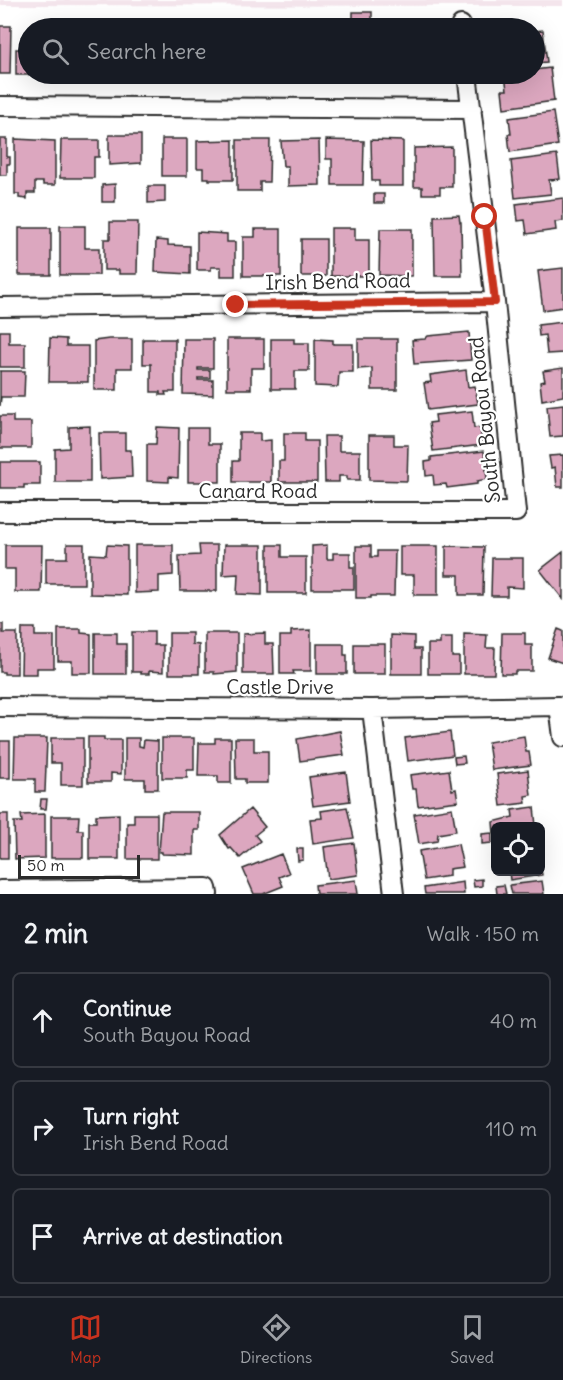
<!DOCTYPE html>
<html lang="en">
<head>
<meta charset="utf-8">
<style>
	:root { --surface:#171b24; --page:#20242c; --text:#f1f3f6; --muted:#9ea1a6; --line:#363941; --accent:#c8321e }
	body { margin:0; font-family:Delius,sans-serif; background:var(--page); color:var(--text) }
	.controls { position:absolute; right:18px; bottom:18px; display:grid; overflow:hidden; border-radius:9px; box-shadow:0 6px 24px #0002 }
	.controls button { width:54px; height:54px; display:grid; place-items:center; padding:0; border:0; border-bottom:2px solid var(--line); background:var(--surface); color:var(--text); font:30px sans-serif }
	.scale { position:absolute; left:18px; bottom:15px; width:122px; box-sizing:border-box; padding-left:6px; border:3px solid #2b2b2b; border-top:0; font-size:16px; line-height:21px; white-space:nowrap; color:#2b2b2b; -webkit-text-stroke:4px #fff; paint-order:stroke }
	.stop { position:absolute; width:18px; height:18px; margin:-14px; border:4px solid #c8321e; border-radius:50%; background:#fff }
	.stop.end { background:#c8321e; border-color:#fff; box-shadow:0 2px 6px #0008 }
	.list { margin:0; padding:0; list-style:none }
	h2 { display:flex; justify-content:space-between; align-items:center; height:78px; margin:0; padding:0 24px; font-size:26px }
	h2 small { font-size:20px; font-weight:400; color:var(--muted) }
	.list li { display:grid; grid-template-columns:39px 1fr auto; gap:18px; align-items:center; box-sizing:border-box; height:96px; margin:0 12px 12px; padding:0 12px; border:2px solid var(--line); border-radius:9px }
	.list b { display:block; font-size:22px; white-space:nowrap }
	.list p { margin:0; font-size:20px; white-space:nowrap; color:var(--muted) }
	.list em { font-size:20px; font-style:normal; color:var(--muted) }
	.icon { flex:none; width:33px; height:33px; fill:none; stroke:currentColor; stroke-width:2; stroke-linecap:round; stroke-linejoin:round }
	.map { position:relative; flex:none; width:563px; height:894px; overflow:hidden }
	.search { position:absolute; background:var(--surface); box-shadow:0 6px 24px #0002; left:18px; right:18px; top:18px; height:66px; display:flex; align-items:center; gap:15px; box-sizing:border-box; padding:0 21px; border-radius:33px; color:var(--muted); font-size:22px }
	.sheet { height:402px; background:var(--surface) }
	nav { display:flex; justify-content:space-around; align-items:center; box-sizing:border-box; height:84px; border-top:2px solid var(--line); background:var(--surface); font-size:16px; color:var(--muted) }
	nav a { display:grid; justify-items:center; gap:3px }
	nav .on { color:var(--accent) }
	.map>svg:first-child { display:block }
	.built { fill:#f4e5ec }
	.building { fill:#dca7bf; stroke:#2b2b2b; stroke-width:1.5 }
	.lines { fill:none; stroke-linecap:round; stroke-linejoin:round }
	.minor-casing { stroke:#2b2b2b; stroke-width:22 }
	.minor { stroke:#fff; stroke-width:18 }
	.route { stroke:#c8321e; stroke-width:8 }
	.labels { text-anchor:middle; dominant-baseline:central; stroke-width:4.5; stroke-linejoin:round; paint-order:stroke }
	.street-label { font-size:20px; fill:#2b2b2b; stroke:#fff }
</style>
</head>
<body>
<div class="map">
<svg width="563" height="894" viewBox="0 0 563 894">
	<rect width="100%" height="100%" fill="#fff"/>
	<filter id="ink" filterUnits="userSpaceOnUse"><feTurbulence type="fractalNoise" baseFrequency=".0167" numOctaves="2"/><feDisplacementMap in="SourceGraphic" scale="12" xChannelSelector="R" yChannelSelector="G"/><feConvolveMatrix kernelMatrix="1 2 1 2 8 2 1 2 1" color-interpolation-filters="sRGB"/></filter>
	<g filter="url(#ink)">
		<path class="built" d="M 0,0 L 563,0 L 563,6 L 0,5 Z"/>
		<path class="building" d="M 353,12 L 372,12 L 372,28 L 353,28 Z
			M 210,23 L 230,23 L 230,28 L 210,28 Z
			M 259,25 L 297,25 L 297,28 L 259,28 Z
			M 0,26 L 11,26 L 10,74 L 0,74 Z
			M 543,30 L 547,62 L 534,63 L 534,31 Z
			M 16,49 L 28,49 L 28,74 L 55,75 L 16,75 Z
			M 550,68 L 554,101 L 504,108 L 502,90 L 507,90 L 505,74 L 534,74 L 534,70 Z
			M 118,74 L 150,74 L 150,76 L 118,76 Z
			M 162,74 L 194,74 L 194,76 L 162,75 Z
			M 259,74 L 297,74 L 297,76 L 259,76 Z
			M 401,74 L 435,74 L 435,75 L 401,75 Z
			M 553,112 L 558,145 L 510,152 L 508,134 L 511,134 L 509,118 Z
			M 109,135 L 141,135 L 141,163 L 109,165 Z
			M 0,139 L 7,139 L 7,157 L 10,157 L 10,164 L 7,164 L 7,175 L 0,175 Z
			M 15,139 L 55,141 L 55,185 L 43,185 L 43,182 L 35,182 L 35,193 L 27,193 L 27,199 L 19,198 L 19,194 L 15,194 Z
			M 162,139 L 187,139 L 187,176 L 162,176 Z
			M 61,140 L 99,140 L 99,157 L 94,157 L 94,178 L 60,178 Z
			M 233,140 L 233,180 L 209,180 L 209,178 L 203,178 L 203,168 L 197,168 L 197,141 Z
			M 237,140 L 270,140 L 269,182 L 260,182 L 260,191 L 237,191 Z
			M 319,140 L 320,185 L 288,186 L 288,166 L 283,166 L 281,141 Z
			M 326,140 L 364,141 L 363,185 L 332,185 L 332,159 L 326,159 Z
			M 371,140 L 403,141 L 403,186 L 379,186 L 379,181 L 372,181 Z
			M 452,147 L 452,187 L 440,187 L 440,194 L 422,194 L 422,187 L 414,187 L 414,148 Z
			M 557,155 L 560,179 L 549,180 L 551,194 L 515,198 L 511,161 Z
			M 115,184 L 115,202 L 102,202 L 102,185 Z
			M 148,186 L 165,186 L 165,202 L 148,203 Z
			M 374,194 L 384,194 L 384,203 L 374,203 Z
			M 563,198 L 563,221 L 555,222 L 556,230 L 527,234 L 525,220 L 518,221 L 516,204 Z
			M 459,215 L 460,222 L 461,222 L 462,276 L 435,276 L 434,216 Z
			M 110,222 L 138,222 L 137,274 L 119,274 L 119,270 L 104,270 L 104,239 L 110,239 Z
			M 60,226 L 85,226 L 85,248 L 99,248 L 99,275 L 60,275 Z
			M 19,228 L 51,228 L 51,275 L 19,275 Z
			M 331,228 L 355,228 L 355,240 L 369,240 L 369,276 L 331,276 Z
			M 255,229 L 281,229 L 281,276 L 243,276 L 243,237 L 255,237 Z
			M 380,229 L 412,229 L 412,276 L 379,275 Z
			M 197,232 L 227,234 L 227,242 L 235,242 L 235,276 L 221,276 L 221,267 L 211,267 L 211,270 L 197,270 Z
			M 301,239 L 326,239 L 326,276 L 301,276 Z
			M 156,240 L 168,241 L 168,245 L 190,246 L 190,274 L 155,272 Z
			M 563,268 L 563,307 L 543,310 L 538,271 Z
			M 563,322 L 563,353 L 547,354 L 545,335 L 539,336 L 538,325 Z
			M 0,331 L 9,331 L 9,343 L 25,343 L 25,367 L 0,367 Z
			M 469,332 L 471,360 L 414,364 L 412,340 L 425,339 L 428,336 Z
			M 50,338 L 66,339 L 66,346 L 88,346 L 88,382 L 49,382 Z
			M 109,339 L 132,339 L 132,368 L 117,368 L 117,390 L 94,390 L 94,341 Z
			M 143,339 L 175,339 L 175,392 L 165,392 L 166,395 L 160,395 L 160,392 L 151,392 L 151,364 L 143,364 Z
			M 184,339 L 213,339 L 213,368 L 198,368 L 198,370 L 210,370 L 210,378 L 198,378 L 198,380 L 213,380 L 213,395 L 183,394 Z
			M 227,339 L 264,339 L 264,368 L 251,368 L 251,389 L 227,389 Z
			M 271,339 L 294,339 L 294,343 L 309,343 L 309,371 L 295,371 L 295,389 L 271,389 Z
			M 315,339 L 333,340 L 333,344 L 353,344 L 353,372 L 339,372 L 338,387 L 315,386 Z
			M 358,339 L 397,339 L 397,390 L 372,390 L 372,368 L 358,369 Z
			M 563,368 L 563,396 L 542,400 L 540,382 L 545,381 L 543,371 Z
			M 466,370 L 468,387 L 475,386 L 478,404 L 428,410 L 424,383 L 431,382 L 430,375 Z
			M 0,371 L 25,371 L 24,397 L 1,397 L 0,406 Z
			M 563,404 L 563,436 L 550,437 L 547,406 Z
			M 472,411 L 474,428 L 480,427 L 482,445 L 433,451 L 429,423 L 436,422 L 435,415 Z
			M 0,416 L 13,416 L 13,422 L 31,422 L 31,448 L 0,448 Z
			M 90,426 L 90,482 L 55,482 L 55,449 L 69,448 L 69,427 Z
			M 157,427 L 179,428 L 178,478 L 169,477 L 169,482 L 147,481 L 147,444 L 156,444 Z
			M 188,428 L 208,428 L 208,444 L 220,444 L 220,482 L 188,482 Z
			M 99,433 L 125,433 L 125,450 L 131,450 L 132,477 L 100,479 Z
			M 239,433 L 260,433 L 260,441 L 271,440 L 271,482 L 233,482 L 233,461 L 239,461 Z
			M 284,433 L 305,433 L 305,441 L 317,441 L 317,482 L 279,482 L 279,461 L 284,461 Z
			M 369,435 L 394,435 L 394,445 L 408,445 L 407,481 L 369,480 Z
			M 324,436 L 339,436 L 339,451 L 360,451 L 360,480 L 347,480 L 347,476 L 339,476 L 339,482 L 325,482 Z
			M 484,451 L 487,479 L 477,481 L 477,484 L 447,488 L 446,484 L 434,485 L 433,475 L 426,476 L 425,462 L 431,461 L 431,457 Z
			M 563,455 L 563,487 L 557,487 L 555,467 L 551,468 L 549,456 Z
			M 0,462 L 40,462 L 40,485 L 24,485 L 24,488 L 0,488 Z
			M 67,544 L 84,544 L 84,584 L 46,584 L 46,558 L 67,558 Z
			M 5,545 L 42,545 L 41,592 L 15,592 L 15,569 L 5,569 Z
			M 107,545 L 127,546 L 127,595 L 90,594 L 90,554 L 106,555 Z
			M 135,545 L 173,545 L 173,575 L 159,576 L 159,592 L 135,593 Z
			M 199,545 L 217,545 L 217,591 L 180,591 L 179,556 L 200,555 Z
			M 224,545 L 262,545 L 262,595 L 237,594 L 238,574 L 223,575 Z
			M 268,545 L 282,545 L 282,557 L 306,557 L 306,593 L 268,593 Z
			M 327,545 L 327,559 L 333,559 L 333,553 L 350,553 L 350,567 L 354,567 L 354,589 L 312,589 L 312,546 Z
			M 356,546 L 371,546 L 371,557 L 377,557 L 377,551 L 395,551 L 394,596 L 371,596 L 371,598 L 356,598 Z
			M 400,546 L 438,546 L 438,595 L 414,595 L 414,575 L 400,575 Z
			M 446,546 L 484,547 L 483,595 L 459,595 L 459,575 L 446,575 Z
			M 563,552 L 563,599 L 540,570 Z
			M 492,558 L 523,558 L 523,588 L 507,587 L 507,596 L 491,596 Z
			M 0,624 L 3,624 L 3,633 L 17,633 L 17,674 L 4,674 L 4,672 L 0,672 Z
			M 22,628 L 35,628 L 35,636 L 54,636 L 54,668 L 37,668 L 37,674 L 21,674 Z
			M 58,629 L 81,629 L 81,633 L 91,634 L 91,673 L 72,673 L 72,661 L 58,661 Z
			M 558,629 L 563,631 L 563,663 L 548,658 Z
			M 311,630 L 311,671 L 293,671 L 294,674 L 280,674 L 280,636 L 291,636 L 291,631 Z
			M 132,632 L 154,632 L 154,645 L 163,645 L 163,672 L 149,671 L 149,674 L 141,674 L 141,672 L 132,672 Z
			M 95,633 L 117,633 L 117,644 L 126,644 L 126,674 L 95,674 Z
			M 169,633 L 192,633 L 192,644 L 199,645 L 199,674 L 169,674 Z
			M 205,633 L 237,633 L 237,672 L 214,674 L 214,672 L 205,672 Z
			M 265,633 L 265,644 L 273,644 L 274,674 L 243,674 L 243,634 Z
			M 502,633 L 525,633 L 525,645 L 532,645 L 532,671 L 515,671 L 515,674 L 501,674 Z
			M 464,634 L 487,635 L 486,648 L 495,648 L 494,674 L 464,674 Z
			M 391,635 L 414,636 L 414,649 L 421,649 L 421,674 L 391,674 Z
			M 440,638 L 452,638 L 452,657 L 459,657 L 459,674 L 428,674 L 428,644 L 440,644 Z
			M 317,644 L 344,644 L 344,655 L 347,655 L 347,674 L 317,674 Z
			M 354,644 L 385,644 L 385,674 L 354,674 Z
			M 340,731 L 344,755 L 300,761 L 297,739 Z
			M 450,732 L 453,755 L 408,761 L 405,738 Z
			M 524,736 L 526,752 L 529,752 L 531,765 L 492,770 L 488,742 Z
			M 88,737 L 104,737 L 104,740 L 121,740 L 121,774 L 111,773 L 111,782 L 88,782 Z
			M 15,738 L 47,738 L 45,792 L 35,792 L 35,779 L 14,779 Z
			M 51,738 L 83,738 L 83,785 L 61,785 L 61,763 L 51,763 Z
			M 125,738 L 139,738 L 139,746 L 143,747 L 144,740 L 158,741 L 158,789 L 145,789 L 145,779 L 125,779 Z
			M 162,738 L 194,738 L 194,770 L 187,770 L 187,778 L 162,778 Z
			M 215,738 L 231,738 L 231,783 L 218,783 L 218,776 L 198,776 L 199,743 L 215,743 Z
			M 235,738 L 254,738 L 254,751 L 268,751 L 268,783 L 245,783 L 245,779 L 236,779 Z
			M 0,741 L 10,741 L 10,778 L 0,778 Z
			M 464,756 L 465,763 L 455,764 L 454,757 Z
			M 449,770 L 452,790 L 456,789 L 458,801 L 418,806 L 416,789 L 412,789 L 410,775 Z
			M 528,770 L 531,795 L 525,796 L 526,803 L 501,806 L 497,774 Z
			M 346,772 L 350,801 L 313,806 L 309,777 Z
			M 41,799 L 47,799 L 46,809 L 40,809 Z
			M 347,807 L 354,838 L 313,844 L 310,819 L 322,818 L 321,811 Z
			M 534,807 L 536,826 L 496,826 L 494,834 L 493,822 L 513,817 L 512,810 Z
			M 452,808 L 456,831 L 438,834 L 437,841 L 419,844 L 414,814 Z
			M 250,809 L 265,827 L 255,835 L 260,841 L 240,858 L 231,848 L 229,849 L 220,835 Z
			M 162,812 L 199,812 L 199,830 L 194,830 L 194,855 L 162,854 L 162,852 L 159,852 Z
			M 0,814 L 8,814 L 8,858 L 0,858 Z
			M 45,814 L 45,858 L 15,859 L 14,822 L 22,822 L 21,815 Z
			M 119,814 L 119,859 L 89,859 L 89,822 L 96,822 L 96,815 Z
			M 134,814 L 157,814 L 157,859 L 127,859 L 127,823 L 134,823 Z
			M 51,816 L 79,816 L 78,830 L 83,830 L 83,858 L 51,858 Z
			M 492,833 L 492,843 L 482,844 L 482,834 Z
			M 354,843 L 358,875 L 328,879 L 324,847 Z
			M 458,844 L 463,867 L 449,869 L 449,876 L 424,880 L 419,851 Z
			M 297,849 L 303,849 L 303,860 L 298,861 Z
			M 281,854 L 289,873 L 279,877 L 283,886 L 263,894 L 254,894 L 243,869 Z
			M 540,863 L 542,875 L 510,880 L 509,872 L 540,872 Z
			M 482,879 L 482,886 L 474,887 L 473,880 Z
			M 356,880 L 358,894 L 316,894 L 315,885 Z
			M 542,881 L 544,894 L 512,894 L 510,885 Z
			M 463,882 L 464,894 L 425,894 L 424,888 Z
			M 504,885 L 506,894 L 497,894 L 496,886 Z"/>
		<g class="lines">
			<g class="minor-casing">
				<path id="minor" d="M 461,25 L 461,28
					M 0,106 L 472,109
					M 0,307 L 495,302
					M 0,512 L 516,512 L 495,302 L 467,74
					M 0,707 L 372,709 L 559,706 L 563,737
					M 372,709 L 394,894
					M 0,890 L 207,888 L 208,894"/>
			</g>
			<use href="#minor" class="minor"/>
		</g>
	</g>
	<g class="lines" filter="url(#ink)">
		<path class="route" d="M 236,305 L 495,302 L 485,217"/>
	</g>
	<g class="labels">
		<g class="street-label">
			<text transform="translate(338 281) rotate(-1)">Irish Bend Road</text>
			<text transform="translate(484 420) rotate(-96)">South Bayou Road</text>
			<text x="258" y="490">Canard Road</text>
			<text x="280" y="686">Castle Drive</text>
		</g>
	</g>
</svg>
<div class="controls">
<button><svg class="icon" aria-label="locate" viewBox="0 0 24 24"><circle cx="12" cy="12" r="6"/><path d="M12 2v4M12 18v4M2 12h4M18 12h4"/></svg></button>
</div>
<div class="scale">50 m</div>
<div class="stop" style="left:485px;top:217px"></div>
<div class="stop end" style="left:236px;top:305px"></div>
<div class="search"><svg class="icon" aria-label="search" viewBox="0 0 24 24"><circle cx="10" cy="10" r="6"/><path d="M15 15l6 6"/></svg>Search here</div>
</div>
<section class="sheet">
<h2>2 min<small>Walk · 150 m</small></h2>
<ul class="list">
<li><svg class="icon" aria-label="ahead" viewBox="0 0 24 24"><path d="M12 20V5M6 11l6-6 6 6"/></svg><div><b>Continue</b><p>South Bayou Road</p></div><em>40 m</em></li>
<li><svg class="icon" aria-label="right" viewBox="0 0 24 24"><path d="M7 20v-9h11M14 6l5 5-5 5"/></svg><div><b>Turn right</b><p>Irish Bend Road</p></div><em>110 m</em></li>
<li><svg class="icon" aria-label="arrive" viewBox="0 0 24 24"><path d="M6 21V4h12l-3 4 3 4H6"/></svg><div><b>Arrive at destination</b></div></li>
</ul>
</section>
<nav>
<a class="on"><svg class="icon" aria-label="map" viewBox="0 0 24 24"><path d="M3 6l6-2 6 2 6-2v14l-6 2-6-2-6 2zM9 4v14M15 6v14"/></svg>Map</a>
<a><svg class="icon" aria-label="directions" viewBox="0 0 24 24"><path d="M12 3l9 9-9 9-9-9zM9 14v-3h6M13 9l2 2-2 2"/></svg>Directions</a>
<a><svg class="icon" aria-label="saved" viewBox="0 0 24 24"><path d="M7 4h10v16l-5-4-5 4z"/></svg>Saved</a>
</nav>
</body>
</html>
